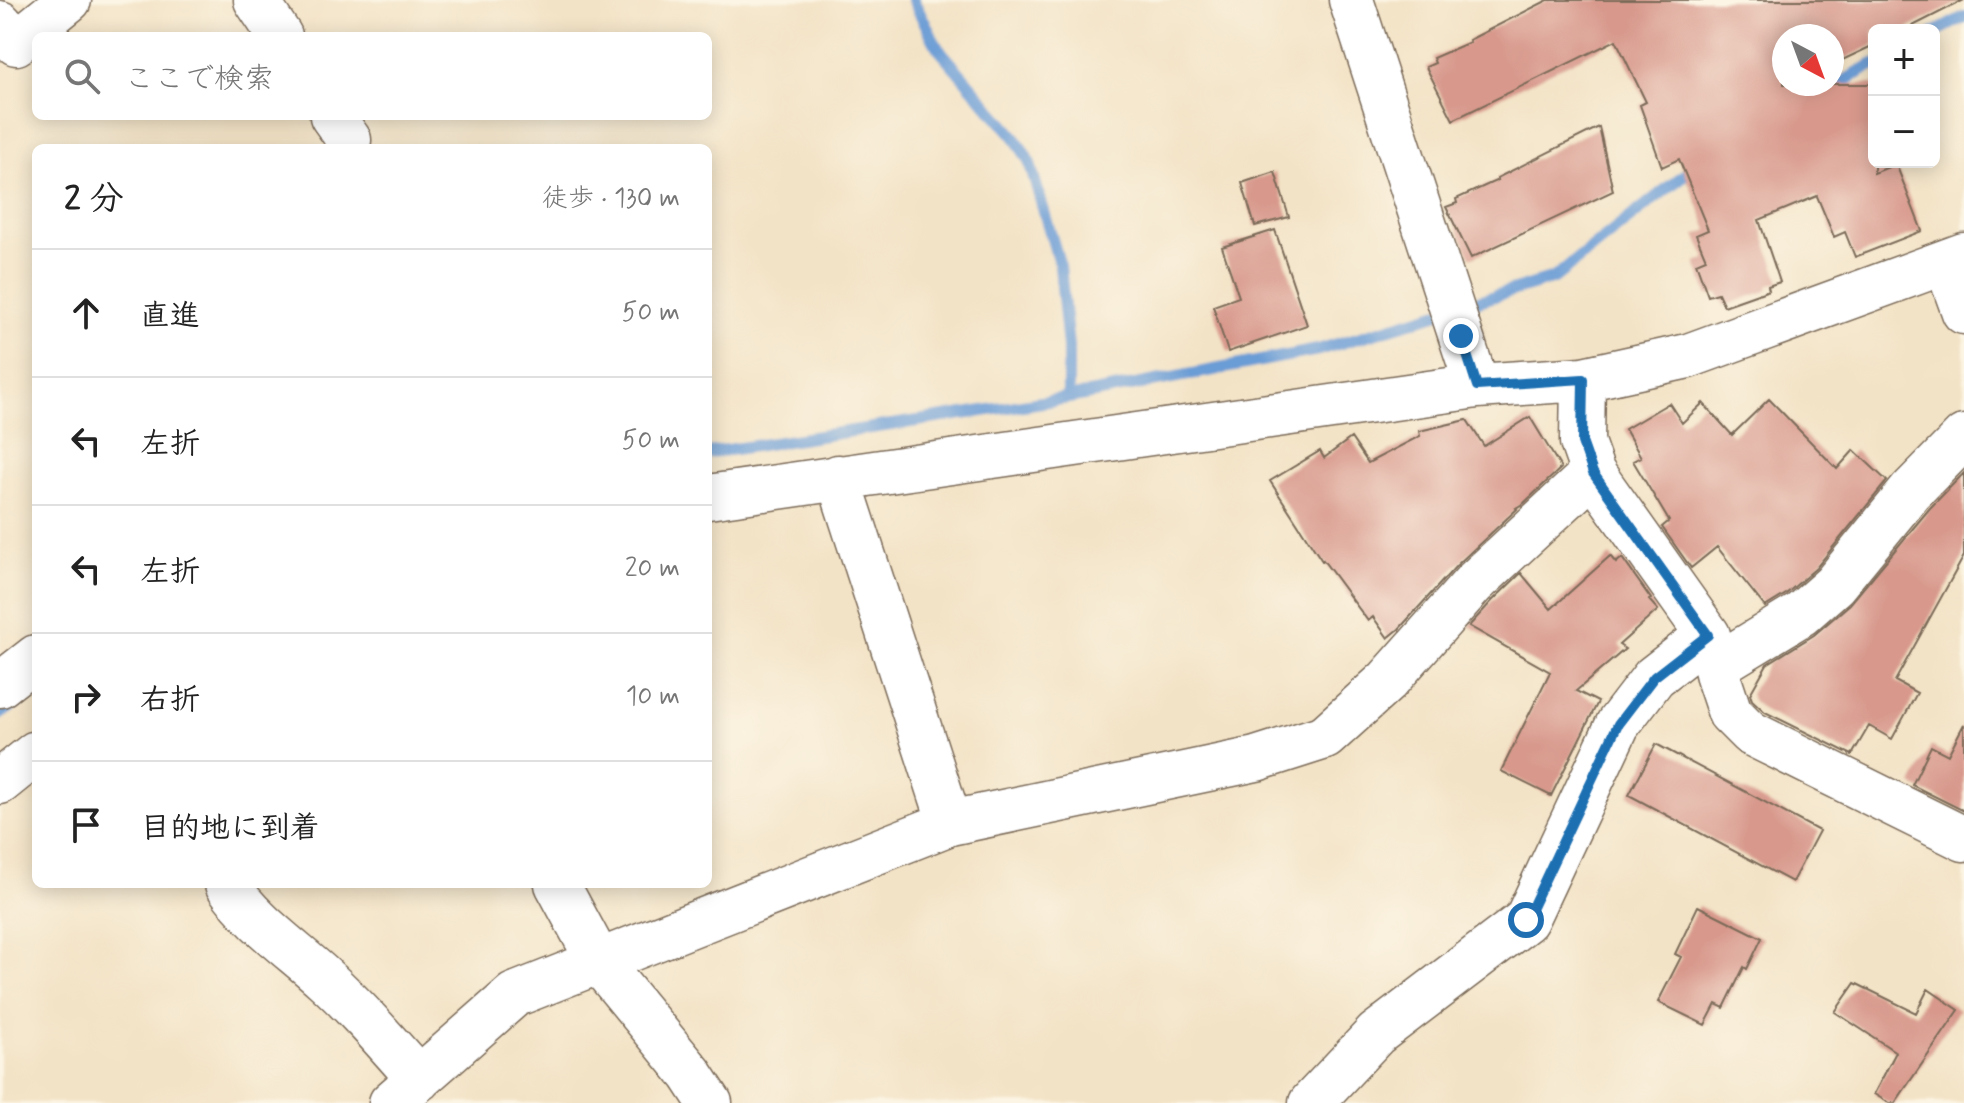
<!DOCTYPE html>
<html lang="ja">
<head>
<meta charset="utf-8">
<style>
	:root { --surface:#fff; --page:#f2f2f2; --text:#222; --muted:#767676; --line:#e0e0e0 }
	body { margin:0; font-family:Mynerve,"Klee One",sans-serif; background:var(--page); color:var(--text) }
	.controls { position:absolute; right:24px; top:24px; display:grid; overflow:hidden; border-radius:12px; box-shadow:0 4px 20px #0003 }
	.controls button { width:72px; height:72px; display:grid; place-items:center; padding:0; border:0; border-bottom:2px solid var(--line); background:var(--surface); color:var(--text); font:40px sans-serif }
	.compass { position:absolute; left:1772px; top:24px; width:72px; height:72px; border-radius:50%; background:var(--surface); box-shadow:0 4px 20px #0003; rotate:139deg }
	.stop { position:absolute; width:24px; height:24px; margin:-18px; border:6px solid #1f6fb2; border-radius:50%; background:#fff }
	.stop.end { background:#1f6fb2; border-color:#fff; box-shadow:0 2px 8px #0008 }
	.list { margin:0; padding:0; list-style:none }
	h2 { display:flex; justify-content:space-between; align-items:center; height:104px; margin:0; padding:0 32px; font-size:34px }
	h2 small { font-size:26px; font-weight:400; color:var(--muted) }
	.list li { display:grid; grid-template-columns:52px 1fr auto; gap:24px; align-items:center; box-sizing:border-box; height:128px; padding:0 32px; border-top:2px solid var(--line) }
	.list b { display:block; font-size:30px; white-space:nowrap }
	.list em { font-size:26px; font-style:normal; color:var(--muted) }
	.icon { flex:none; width:44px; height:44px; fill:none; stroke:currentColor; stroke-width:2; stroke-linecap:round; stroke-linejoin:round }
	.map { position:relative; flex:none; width:1964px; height:1103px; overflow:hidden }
	.search { position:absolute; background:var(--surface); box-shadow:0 4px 20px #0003; left:32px; top:32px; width:680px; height:88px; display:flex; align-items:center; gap:20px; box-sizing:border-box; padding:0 28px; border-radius:12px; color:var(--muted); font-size:30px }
	.panel { position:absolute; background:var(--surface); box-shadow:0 4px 20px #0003; left:32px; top:144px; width:680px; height:744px; border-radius:12px }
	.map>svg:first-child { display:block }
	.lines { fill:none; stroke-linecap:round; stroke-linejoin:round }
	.stream { stroke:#6a9cd5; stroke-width:12 }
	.building { fill:#d8998c }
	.minor-casing { stroke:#7b6b59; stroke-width:47 }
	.minor { stroke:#fff; stroke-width:44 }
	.route { stroke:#1f6fb2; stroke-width:10 }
</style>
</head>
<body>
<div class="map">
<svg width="1964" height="1103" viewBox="0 0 1964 1103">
	<rect width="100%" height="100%" fill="#fcf5e5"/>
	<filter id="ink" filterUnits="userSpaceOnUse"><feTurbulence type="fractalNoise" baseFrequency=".0125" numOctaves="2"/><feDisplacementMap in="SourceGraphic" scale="16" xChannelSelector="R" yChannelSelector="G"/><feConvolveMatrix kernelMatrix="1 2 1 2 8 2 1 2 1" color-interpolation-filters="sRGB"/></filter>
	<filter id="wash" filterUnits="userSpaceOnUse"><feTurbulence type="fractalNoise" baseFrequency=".006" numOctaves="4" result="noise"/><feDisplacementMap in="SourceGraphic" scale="32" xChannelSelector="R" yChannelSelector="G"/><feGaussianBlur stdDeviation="1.8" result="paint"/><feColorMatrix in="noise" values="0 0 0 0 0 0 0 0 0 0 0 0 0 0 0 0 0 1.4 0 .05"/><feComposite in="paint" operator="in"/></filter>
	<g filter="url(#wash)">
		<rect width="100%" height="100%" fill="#f3e3c6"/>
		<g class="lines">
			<path class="stream" d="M 913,0 L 938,48 L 1014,136 L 1029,161 L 1060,266 L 1068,347 L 1068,398
				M 1934,33 L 1964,17
				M 1825,92 L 1874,64
				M 708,453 L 1068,398 L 1318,350 L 1554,278 L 1698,164
				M 0,714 L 36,690"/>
		</g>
		<g id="blocks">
			<path class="building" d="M 1548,0 L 1964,0 L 1905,30 L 1874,30 L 1874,45 L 1832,65 L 1832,36 L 1784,36 L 1784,84 L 1874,84 L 1874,173 L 1896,164 L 1922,231 L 1855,257 L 1845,232 L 1834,237 L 1817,196 L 1759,220 L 1780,282 L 1768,286 L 1769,290 L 1724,306 L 1718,293 L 1708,296 L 1696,263 L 1706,259 L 1696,235 L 1708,230 L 1679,159 L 1662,167 L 1640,105 L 1646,102 L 1616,40 L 1453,120 L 1426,67 L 1435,63 L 1433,58 L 1470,42 L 1469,40 Z
				M 1599,127 L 1613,191 L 1471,258 L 1446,207 L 1457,203 L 1456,199 L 1498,180 L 1497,178 Z
				M 1275,172 L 1289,217 L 1255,226 L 1242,183 Z
				M 1275,230 L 1307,325 L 1228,352 L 1213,306 L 1239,297 L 1222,247 Z
				M 1769,399 L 1837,469 L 1854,450 L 1887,481 L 1816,568 L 1786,594 L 1765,607 L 1717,547 L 1691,568 L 1662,527 L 1669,521 L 1633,461 L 1641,457 L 1625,429 L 1669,403 L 1682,423 L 1703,403 L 1732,435 Z
				M 1530,417 L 1561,468 L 1524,503 L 1516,508 L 1517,509 L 1457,565 L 1399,629 L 1388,638 L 1373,617 L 1368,621 L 1323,560 L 1322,561 L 1270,481 L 1320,451 L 1324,458 L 1351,438 L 1368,463 L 1420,436 L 1419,431 L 1467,420 L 1484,446 Z
				M 1964,473 L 1964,556 L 1895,681 L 1917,693 L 1892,739 L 1869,726 L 1852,755 L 1765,712 L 1752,700 L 1750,694 L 1767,664 L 1814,635 L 1850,604 L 1930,508 Z
				M 1610,556 L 1616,563 L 1622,558 L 1651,599 L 1649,600 L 1658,610 L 1619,645 L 1625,649 L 1576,691 L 1598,702 L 1551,796 L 1501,771 L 1550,672 L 1469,626 L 1492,601 L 1521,573 L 1551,609 Z
				M 1964,724 L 1964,811 L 1912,785 L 1931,746 L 1948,755 Z
				M 1656,744 L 1819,831 L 1792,882 L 1629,795 Z
				M 1698,906 L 1762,938 L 1747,969 L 1744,967 L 1724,1008 L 1716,1004 L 1705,1025 L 1658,1002 L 1681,957 L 1675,954 Z
				M 1855,983 L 1916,1013 L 1928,989 L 1959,1010 L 1895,1103 L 1889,1103 L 1874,1094 L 1896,1052 L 1835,1012 Z"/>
		</g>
	</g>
	<g filter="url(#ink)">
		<use href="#blocks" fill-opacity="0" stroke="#7b6b59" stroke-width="2"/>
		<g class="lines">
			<g class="minor-casing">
				<path id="minor" d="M 256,0 L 280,36
					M 1351,0 L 1477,386
					M 0,23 L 16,43 L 69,0
					M 332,116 L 349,140
					M 1946,262 L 1964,312
					M 1593,473 L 1708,635 L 1718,677 L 1730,713 L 1750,733 L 1964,839
					M 838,477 L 950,823
					M 708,497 L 1477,386 L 1583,379 L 1688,356 L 1964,255
					M 1716,666 L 1801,614 L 1834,585 L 1911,491 L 1964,437
					M 0,685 L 36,657
					M 0,782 L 36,753
					M 227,884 C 253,923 291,948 325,979 C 359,1010 388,1044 419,1079
					M 557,884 L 599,962 L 691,1074 L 710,1103
					M 391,1103 L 514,995 L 950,823 L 1256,759 L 1325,737 L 1387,681 L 1474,583 L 1593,473 L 1582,442 L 1583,379
					M 1311,1103 L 1376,1034 L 1526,920 L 1618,724 L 1654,677 L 1708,635"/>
			</g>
			<use href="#minor" class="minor"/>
		</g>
	</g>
	<g class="lines" filter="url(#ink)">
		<path class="route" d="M 1461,336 L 1477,386 L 1583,379 L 1582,442 L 1593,473 L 1708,635 L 1654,677 L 1618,724 L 1526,920"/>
	</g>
</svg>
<div class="controls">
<button>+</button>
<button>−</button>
</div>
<svg class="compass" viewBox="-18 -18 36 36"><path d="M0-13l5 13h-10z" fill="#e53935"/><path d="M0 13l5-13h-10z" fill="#767676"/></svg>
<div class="stop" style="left:1526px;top:920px"></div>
<div class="stop end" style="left:1461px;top:336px"></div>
<div class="search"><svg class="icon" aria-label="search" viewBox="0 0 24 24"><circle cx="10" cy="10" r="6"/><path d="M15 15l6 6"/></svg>ここで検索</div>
<section class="panel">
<h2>2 分<small>徒歩 · 130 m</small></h2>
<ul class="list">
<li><svg class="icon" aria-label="ahead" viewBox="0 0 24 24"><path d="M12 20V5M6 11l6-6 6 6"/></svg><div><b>直進</b></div><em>50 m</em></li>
<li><svg class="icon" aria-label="left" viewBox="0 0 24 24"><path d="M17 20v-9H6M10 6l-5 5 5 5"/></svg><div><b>左折</b></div><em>50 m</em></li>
<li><svg class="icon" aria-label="left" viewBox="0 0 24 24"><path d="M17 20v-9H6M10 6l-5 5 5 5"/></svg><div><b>左折</b></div><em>20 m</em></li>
<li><svg class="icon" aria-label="right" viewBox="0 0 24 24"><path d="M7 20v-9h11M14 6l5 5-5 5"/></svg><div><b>右折</b></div><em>10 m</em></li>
<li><svg class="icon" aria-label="arrive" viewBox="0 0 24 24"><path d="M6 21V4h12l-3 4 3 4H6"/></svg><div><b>目的地に到着</b></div></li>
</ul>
</section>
</div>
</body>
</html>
